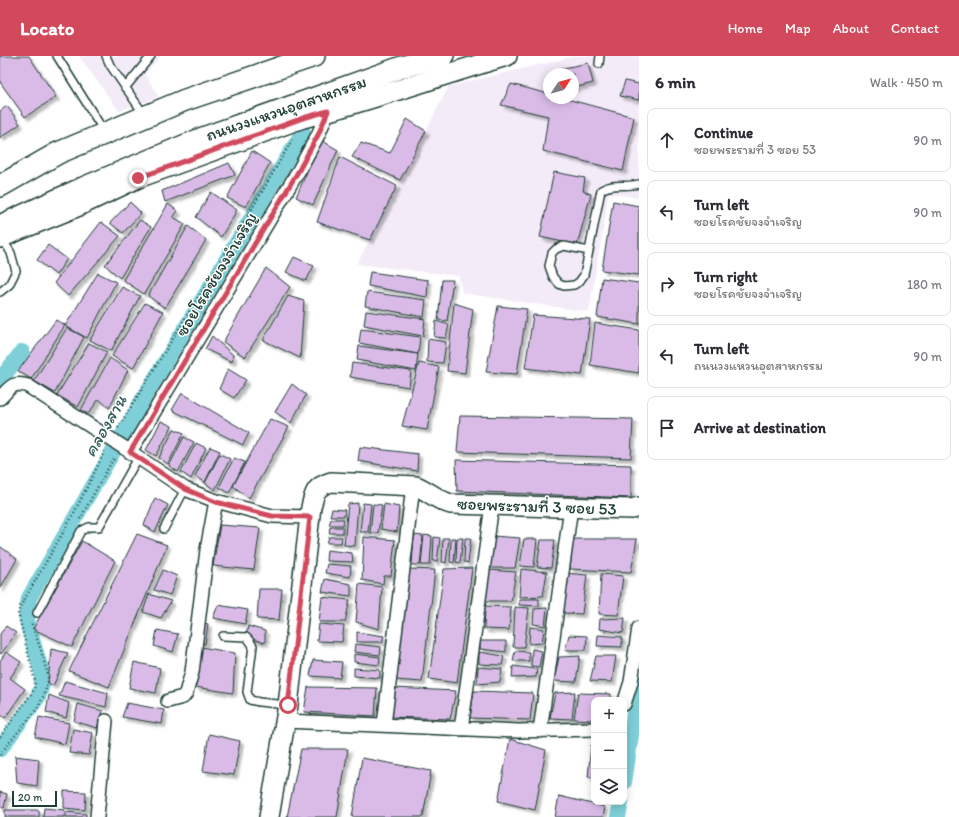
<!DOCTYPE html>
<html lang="en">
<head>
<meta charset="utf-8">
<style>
	:root { --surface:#fff; --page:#f7f7f7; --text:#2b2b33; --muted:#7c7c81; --line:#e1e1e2; --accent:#d1495b }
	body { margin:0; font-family:Itim,"Playpen Sans Thai",sans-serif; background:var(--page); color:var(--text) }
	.controls { position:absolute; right:12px; bottom:12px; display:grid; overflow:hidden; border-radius:8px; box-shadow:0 2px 10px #0003 }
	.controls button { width:36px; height:36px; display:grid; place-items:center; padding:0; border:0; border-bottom:1px solid var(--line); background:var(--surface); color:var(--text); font:20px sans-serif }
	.compass { position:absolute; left:543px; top:12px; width:36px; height:36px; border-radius:50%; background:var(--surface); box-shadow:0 2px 10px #0003; rotate:54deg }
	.scale { position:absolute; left:12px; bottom:10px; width:45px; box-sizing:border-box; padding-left:4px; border:2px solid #1f3d34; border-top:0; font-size:11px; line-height:14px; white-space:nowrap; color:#1f3d34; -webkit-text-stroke:3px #fff; paint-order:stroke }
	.stop { position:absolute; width:12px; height:12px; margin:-9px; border:3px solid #d1495b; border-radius:50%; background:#fff }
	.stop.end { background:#d1495b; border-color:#fff; box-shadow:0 1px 4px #0008 }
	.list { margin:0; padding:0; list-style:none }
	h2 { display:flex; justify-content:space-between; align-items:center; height:52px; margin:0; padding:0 16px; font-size:17px }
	h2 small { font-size:13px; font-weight:400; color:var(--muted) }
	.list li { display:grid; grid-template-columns:26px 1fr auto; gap:12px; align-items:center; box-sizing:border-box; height:64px; margin:0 8px 8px; padding:0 8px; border:1px solid var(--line); border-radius:8px }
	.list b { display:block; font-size:15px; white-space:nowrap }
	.list p { margin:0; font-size:13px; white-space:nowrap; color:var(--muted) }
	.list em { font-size:13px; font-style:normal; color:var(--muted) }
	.icon { flex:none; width:22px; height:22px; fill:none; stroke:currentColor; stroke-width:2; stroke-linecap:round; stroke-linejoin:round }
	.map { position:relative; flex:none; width:639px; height:761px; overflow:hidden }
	header { display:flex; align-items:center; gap:24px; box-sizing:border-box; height:56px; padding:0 20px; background:var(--accent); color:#fff }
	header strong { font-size:19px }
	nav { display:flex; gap:22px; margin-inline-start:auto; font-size:14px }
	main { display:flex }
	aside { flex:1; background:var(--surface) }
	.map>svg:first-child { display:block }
	.built { fill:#f4ebf8; fill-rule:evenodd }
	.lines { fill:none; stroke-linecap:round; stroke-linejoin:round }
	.canal { stroke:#7ecfd8; stroke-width:16 }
	.building { fill:#dabbe8; stroke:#1f3d34; filter:url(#shadow) }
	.lane-casing { stroke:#1f3d34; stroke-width:10 }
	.street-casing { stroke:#1f3d34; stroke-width:16 }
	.secondary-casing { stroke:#1f3d34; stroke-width:22 }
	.primary-casing { stroke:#1f3d34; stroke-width:24 }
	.path { stroke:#1f3d34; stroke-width:2.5; stroke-dasharray:1 3; stroke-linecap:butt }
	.lane { stroke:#fff; stroke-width:7 }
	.street { stroke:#fff; stroke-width:13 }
	.secondary { stroke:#fff; stroke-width:19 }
	.primary { stroke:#fff; stroke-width:21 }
	.route { stroke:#d1495b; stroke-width:5 }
	.labels { text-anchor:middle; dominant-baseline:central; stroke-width:3; stroke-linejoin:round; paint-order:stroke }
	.street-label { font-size:17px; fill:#1f3d34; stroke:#fff }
	.water-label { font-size:18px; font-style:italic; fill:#37625d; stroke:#fff }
</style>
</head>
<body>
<header>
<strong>Locato</strong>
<nav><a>Home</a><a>Map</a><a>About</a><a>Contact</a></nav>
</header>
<main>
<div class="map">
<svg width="639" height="761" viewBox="0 0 639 761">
	<defs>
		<filter id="shadow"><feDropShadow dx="3.5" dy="3.5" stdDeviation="1" flood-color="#0004"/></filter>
	</defs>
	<rect width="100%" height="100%" fill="#fff"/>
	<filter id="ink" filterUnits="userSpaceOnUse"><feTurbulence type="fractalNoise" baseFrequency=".025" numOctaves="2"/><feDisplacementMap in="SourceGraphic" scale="8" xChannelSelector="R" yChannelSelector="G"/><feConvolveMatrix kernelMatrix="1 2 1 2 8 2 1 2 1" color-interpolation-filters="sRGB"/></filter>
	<g filter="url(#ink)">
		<path class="built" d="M 79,0 L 161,0 L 145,18 L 159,41 L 119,55 Z
			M 576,0 L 639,0 L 639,142 L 609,137 L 589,256 L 462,237 L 459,220 L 357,208 L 449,30 ZM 549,18 L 573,18 L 573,42 L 549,42 Z"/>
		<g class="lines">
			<path class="canal" d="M 0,324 L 22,296
				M 0,693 L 38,641 L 42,629 L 42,617 L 29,573 L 26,560 L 29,542 L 149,333 L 303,76
				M 624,726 L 639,627
				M 618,761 L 621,746"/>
		</g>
		<path class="building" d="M 0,0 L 29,0 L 56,41 L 25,61 L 0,26 Z
			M 588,7 L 593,27 L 573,32 L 573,18 L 559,18 L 559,13 Z
			M 625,25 L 639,28 L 639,44 L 620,40 Z
			M 511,28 L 549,38 L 549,42 L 563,42 L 634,61 L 623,115 L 543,95 L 548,60 L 501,49 Z
			M 7,50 L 20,68 L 0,82 L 0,55 Z
			M 407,63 L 426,75 L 400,124 L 352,101 L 361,87 L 390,97 Z
			M 321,84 L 338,94 L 313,149 L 296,141 Z
			M 252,95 L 270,107 L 246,151 L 227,142 Z
			M 340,101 L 397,130 L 370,184 L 317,166 Z
			M 229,107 L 235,119 L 165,146 L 162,135 Z
			M 554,116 L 585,122 L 583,135 L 591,138 L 577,189 L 540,181 Z
			M 211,136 L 237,154 L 221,181 L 196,161 Z
			M 613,145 L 639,150 L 639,219 L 602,214 Z
			M 130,146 L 141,157 L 123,177 L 110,167 Z
			M 168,148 L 178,155 L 173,161 L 185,168 L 144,238 L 123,224 Z
			M 140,164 L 151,171 L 120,222 L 105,209 Z
			M 101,166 L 120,180 L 68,240 L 54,227 Z
			M 188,170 L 206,184 L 165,252 L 148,240 Z
			M 48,189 L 67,203 L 56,219 L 37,204 Z
			M 294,201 L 314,210 L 306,225 L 286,216 Z
			M 266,212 L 290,231 L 245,301 L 223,286 Z
			M 370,216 L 428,224 L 427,241 L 368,230 Z
			M 98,217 L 116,226 L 87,282 L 65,270 Z
			M 602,222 L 639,227 L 639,268 L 597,261 Z
			M 442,224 L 453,224 L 447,265 L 438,264 Z
			M 122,231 L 140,240 L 111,295 L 90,284 Z
			M 367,236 L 426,244 L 424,261 L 365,250 Z
			M 288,240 L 304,245 L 300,302 L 263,284 Z
			M 145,247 L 163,256 L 133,312 L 112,300 Z
			M 454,247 L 473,253 L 465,317 L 447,315 Z
			M 498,250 L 527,253 L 517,318 L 486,316 Z
			M 366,255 L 425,263 L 423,280 L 364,269 Z
			M 533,259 L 590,263 L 582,319 L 525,312 Z
			M 56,264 L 65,269 L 31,323 L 18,315 Z
			M 436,265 L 449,269 L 446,282 L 434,281 Z
			M 595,267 L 639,274 L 639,317 L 590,309 Z
			M 67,272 L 84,281 L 55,337 L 34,325 Z
			M 361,273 L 420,281 L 418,298 L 359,287 Z
			M 212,280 L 233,299 L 232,306 L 205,293 Z
			M 428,283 L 446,286 L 443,307 L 427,306 Z
			M 89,287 L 107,296 L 78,351 L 57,339 Z
			M 359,290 L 418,298 L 416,315 L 357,304 Z
			M 110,302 L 128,314 L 109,352 L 99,343 L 88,358 L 81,354 Z
			M 352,307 L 411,315 L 409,331 L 350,321 Z
			M 419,307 L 439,311 L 427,374 L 402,370 Z
			M 228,313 L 246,324 L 234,342 L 219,333 Z
			M 292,328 L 306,339 L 291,367 L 275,356 Z
			M 182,337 L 249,377 L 243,389 L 172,354 Z
			M 460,360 L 633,363 L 631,402 L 457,396 Z
			M 270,363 L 289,371 L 249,442 L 233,430 Z
			M 161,365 L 172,370 L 156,400 L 146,394 Z
			M 174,373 L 184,377 L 168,408 L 159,402 Z
			M 184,381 L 194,386 L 178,416 L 169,410 Z
			M 196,387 L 206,392 L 191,423 L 181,416 Z
			M 210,391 L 220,395 L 205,426 L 195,420 Z
			M 360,391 L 418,398 L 417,415 L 358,405 Z
			M 220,398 L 230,403 L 215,434 L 205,427 Z
			M 234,402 L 245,406 L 229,437 L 219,431 Z
			M 456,404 L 631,409 L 631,442 L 457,435 Z
			M 155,442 L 168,449 L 155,476 L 144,469 Z
			M 358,447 L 355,490 L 344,489 L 348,448 Z
			M 363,447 L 371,448 L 368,476 L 360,476 Z
			M 373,448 L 382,449 L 378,477 L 370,477 Z
			M 384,448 L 399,451 L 397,476 L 381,473 Z
			M 332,453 L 345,454 L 344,460 L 330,460 Z
			M 331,463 L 344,463 L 343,469 L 329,469 Z
			M 220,469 L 260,472 L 254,514 L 213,510 Z
			M 330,471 L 343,471 L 343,477 L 329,477 Z
			M 137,478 L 167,489 L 109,631 L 69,615 Z
			M 414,479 L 423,480 L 420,509 L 412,509 Z
			M 424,479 L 432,480 L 430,509 L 421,509 Z
			M 493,480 L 520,482 L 515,512 L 489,512 Z
			M 329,481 L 342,481 L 341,487 L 327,487 Z
			M 364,481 L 395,484 L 391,520 L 384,520 L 383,528 L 362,524 Z
			M 434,481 L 440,482 L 437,506 L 433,505 Z
			M 443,482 L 449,482 L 446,507 L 442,506 Z
			M 451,482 L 456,482 L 454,507 L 450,506 Z
			M 457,482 L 463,482 L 460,507 L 456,506 Z
			M 465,482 L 471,482 L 468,507 L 464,506 Z
			M 524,483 L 537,483 L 534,511 L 520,510 Z
			M 573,483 L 637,483 L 631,516 L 570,513 Z
			M 541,484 L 555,484 L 551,512 L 537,511 Z
			M 82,485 L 115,505 L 72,591 L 33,573 Z
			M 1,491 L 17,503 L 0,533 L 0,492 Z
			M 327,494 L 352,497 L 353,506 L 326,505 Z
			M 327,508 L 351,510 L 350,521 L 325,517 Z
			M 472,512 L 457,627 L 429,623 L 444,513 Z
			M 409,513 L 435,514 L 422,626 L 395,624 Z
			M 521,513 L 547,516 L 543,540 L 519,541 Z
			M 163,514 L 177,520 L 170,539 L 154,534 Z
			M 488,514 L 516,516 L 511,545 L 485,545 Z
			M 565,517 L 587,519 L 582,558 L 562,557 Z
			M 601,518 L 623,520 L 618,559 L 599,558 Z
			M 325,523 L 351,528 L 351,540 L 322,536 Z
			M 359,528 L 382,531 L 379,573 L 356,566 Z
			M 259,533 L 282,533 L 279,564 L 257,563 Z
			M 149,538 L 171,545 L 161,562 L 143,556 Z
			M 322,541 L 350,544 L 345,566 L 319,566 Z
			M 519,543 L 539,543 L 539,550 L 519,549 Z
			M 218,549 L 248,554 L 245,568 L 213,562 Z
			M 485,550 L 511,551 L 509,574 L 484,573 Z
			M 515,551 L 529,552 L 524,591 L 513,591 Z
			M 547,552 L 545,570 L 533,568 L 534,553 Z
			M 625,562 L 623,577 L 599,573 L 600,563 Z
			M 194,564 L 208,568 L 205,588 L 192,586 Z
			M 319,568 L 344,570 L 342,586 L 317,585 Z
			M 6,570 L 16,577 L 1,598 L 0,597 L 0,578 Z
			M 248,570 L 265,575 L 265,587 L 246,581 Z
			M 530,571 L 544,573 L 542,587 L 529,588 Z
			M 157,574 L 178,578 L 173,596 L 154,590 Z
			M 357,576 L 384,580 L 382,586 L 357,586 Z
			M 569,579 L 587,580 L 586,594 L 565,594 Z
			M 598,579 L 622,581 L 622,591 L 597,590 Z
			M 480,585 L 506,585 L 506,596 L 480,593 Z
			M 355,588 L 381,591 L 380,599 L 354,596 Z
			M 201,591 L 235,597 L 233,637 L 195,631 Z
			M 51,593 L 68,597 L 53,630 L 48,627 Z
			M 532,593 L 542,595 L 539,611 L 531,610 Z
			M 515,595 L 529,596 L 529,605 L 513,605 Z
			M 6,596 L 21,606 L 10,622 L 25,633 L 5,662 L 0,658 L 0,647 L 1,645 L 0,644 L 0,605 Z
			M 479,596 L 504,600 L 502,609 L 479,608 Z
			M 354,598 L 380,601 L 379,609 L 354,606 Z
			M 580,600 L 576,626 L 554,625 L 559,601 Z
			M 596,600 L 616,600 L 612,626 L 590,625 Z
			M 313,604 L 342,606 L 340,622 L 310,620 Z
			M 134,606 L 160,612 L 156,637 L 129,632 Z
			M 513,610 L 537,613 L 536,621 L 512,622 Z
			M 478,611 L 502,613 L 500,626 L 477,628 Z
			M 354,612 L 380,614 L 380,622 L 354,620 Z
			M 65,625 L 108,637 L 106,651 L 59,640 Z
			M 308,631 L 377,632 L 375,660 L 304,656 Z
			M 394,632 L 456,635 L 450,663 L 392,661 Z
			M 474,635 L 533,637 L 530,664 L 470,662 Z
			M 575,636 L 572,663 L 550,662 L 555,637 Z
			M 578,637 L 611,638 L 611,644 L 594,644 L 594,664 L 574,663 Z
			M 49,639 L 69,647 L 66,662 L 46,656 Z
			M 127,647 L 164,654 L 162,668 L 122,661 Z
			M 78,648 L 103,655 L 97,672 L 74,665 Z
			M 39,661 L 69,667 L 65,688 L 35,681 Z
			M 73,673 L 93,677 L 89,699 L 69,697 Z
			M 209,678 L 240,685 L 234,719 L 203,715 Z
			M 510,683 L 546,694 L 535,754 L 498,745 Z
			M 591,689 L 594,690 L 594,722 L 588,721 Z
			M 301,693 L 348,693 L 337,761 L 287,761 Z
			M 15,700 L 39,703 L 37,730 L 17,727 Z
			M 362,702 L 431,715 L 423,761 L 352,761 Z
			M 64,735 L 86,736 L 85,754 L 64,752 Z
			M 0,736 L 7,738 L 4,752 L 0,751 Z
			M 559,740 L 605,751 L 603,761 L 555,761 Z
			M 44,752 L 65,754 L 64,761 L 43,761 Z
			M 5,754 L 39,754 L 39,761 L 5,761 Z
			M 66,756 L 86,758 L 86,761 L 66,761 Z"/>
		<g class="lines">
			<g class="lane-casing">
				<path id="lane" d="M 57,0 L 102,72
					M 106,0 L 110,9 L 143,57
					M 599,8 L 600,0
					M 125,32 L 151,0
					M 589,195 L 564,190 L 556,193 L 552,197 L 549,210 L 553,221 L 559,228 L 564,230 L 574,229 L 579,226 L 584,219 L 589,195 L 601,134 C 615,126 624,132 639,128
					M 0,236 L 9,229 L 16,215 L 11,197 L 2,182
					M 164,473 L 185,433
					M 37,557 L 81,475 L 89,471 L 99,471 L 138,402
					M 223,580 L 246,581 L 249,584 L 253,590 L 247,636 L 250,644 L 259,646 L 286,649"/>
			</g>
			<g class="street-casing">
				<path id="street" d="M 0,342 C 10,332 12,325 28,330 L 123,391 L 185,433 L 216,445 L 272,460 L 309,461
					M 130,396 L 299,114 L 318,79 L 328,55
					M 168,645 L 183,641 L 186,637 L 192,616 L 207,494 L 216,445
					M 624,648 L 631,626 L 639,572
					M 285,665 L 518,675 L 594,673
					M 384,669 L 413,430
					M 461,673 L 492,449
					M 540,675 L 571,451
					M 97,761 L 106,665"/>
			</g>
			<g class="secondary-casing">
				<path id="secondary" d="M 0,182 L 79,150 L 138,122 L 303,62 C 372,44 439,20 507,0
					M 269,761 L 288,649 L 311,451 C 315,436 315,431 331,426 L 416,430 C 429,435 438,445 451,448 L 632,453 L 639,451"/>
			</g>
			<g class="primary-casing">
				<path id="primary" d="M 0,130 L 58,97 L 185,44 L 314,0
					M 0,170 L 83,132 L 203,82 L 402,11 L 443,0"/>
			</g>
			<path class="path" d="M 118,372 L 249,158 L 292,84
				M 80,463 L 111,407 L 115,402
				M 0,681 L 34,634 L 35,626 L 18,557 L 20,551 L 72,461 L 102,401 L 104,395
				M 0,699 L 9,687 L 37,653 L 43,641 L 48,627 L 48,620 L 40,591 L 31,566"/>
			<use href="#lane" class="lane"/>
			<use href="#street" class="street"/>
			<use href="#secondary" class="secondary"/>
			<use href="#primary" class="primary"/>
		</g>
	</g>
	<g class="lines" filter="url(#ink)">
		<path class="route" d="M 138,122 L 303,62 L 328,55 L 318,79 L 299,114 L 130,396 L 185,433 L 216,446 L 272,460 L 310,461 L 288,649"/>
	</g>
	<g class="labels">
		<g class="street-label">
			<text transform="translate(286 52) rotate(-19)">ถนนวงแหวนอุตสาหกรรม</text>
			<text transform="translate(216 218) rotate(-59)">ซอยโรคชัยจงจำเจริญ</text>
			<text transform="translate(537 450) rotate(2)">ซอยพระรามที่ 3 ซอย 53</text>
		</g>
		<g class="water-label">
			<text transform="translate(105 370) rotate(-60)">คลองสาน</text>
		</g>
	</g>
</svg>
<div class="controls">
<button>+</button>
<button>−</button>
<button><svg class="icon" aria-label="layers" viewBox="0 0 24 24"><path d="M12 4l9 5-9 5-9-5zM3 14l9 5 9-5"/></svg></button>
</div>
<svg class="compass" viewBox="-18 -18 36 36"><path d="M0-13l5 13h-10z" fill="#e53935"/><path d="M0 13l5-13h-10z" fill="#7c7c81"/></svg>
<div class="scale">20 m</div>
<div class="stop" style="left:288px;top:649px"></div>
<div class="stop end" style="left:138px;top:122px"></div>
</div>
<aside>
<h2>6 min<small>Walk · 450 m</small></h2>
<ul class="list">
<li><svg class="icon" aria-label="ahead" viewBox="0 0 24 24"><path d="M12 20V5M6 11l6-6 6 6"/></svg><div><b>Continue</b><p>ซอยพระรามที่ 3 ซอย 53</p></div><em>90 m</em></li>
<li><svg class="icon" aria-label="left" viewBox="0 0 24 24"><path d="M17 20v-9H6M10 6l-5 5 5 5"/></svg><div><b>Turn left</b><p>ซอยโรคชัยจงจำเจริญ</p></div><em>90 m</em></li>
<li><svg class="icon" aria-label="right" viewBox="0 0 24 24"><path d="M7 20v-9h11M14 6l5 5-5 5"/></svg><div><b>Turn right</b><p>ซอยโรคชัยจงจำเจริญ</p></div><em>180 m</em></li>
<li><svg class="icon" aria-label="left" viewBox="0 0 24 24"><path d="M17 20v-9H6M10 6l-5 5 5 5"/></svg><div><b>Turn left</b><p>ถนนวงแหวนอุตสาหกรรม</p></div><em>90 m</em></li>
<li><svg class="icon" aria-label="arrive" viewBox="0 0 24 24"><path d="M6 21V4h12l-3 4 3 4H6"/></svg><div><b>Arrive at destination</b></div></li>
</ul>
</aside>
</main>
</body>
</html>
